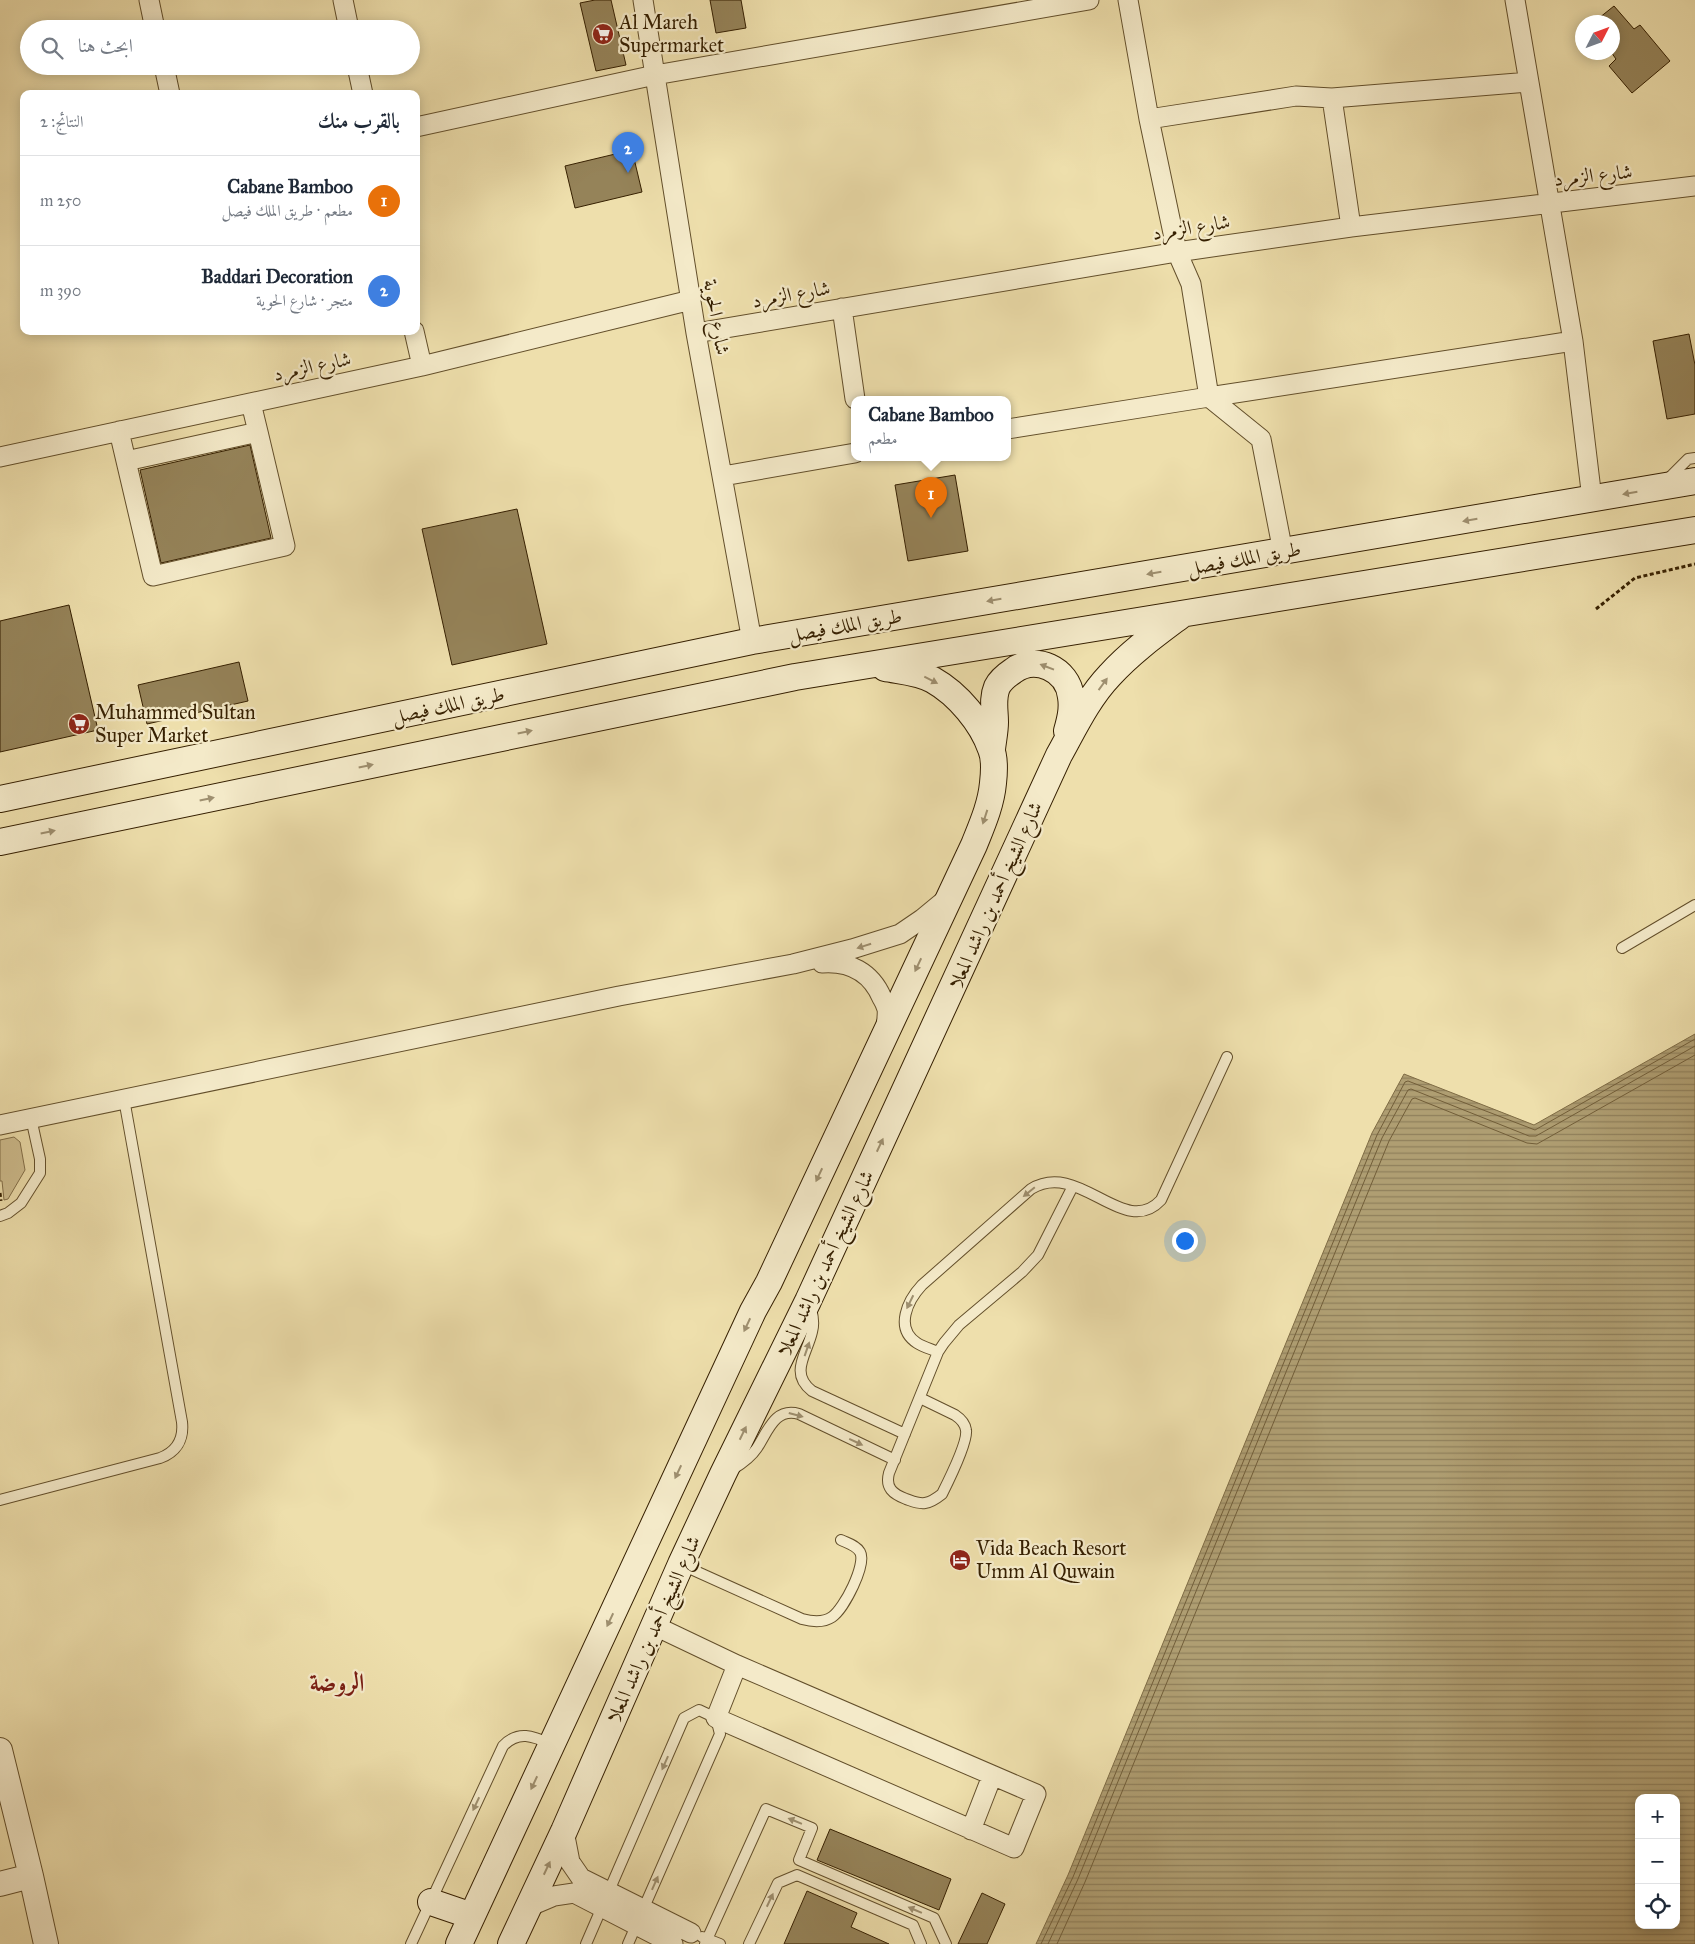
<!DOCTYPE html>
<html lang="ar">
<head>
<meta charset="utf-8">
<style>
	:root { --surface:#fff; --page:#f6f6f7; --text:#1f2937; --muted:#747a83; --line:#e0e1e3; --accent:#111827 }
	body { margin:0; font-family:"IM FELL Great Primer",Amiri,serif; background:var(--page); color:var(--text); direction:rtl }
	.controls { position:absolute; right:15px; bottom:15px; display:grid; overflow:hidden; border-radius:10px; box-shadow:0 2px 12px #0003 }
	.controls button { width:45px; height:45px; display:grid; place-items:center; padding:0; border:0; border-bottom:1px solid var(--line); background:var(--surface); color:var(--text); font:25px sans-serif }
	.compass { position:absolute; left:1575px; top:15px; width:45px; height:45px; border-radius:50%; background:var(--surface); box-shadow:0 2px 12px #0003; rotate:48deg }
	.you { position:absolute; left:1184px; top:1240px; width:18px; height:18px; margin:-12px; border:4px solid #fff; border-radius:50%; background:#1a73e8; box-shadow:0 0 0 8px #1a73e833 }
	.badge { display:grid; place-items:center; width:32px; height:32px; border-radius:50%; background:var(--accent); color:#fff; font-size:16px; font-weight:700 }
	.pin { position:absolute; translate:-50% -41px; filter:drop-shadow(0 1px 2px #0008) }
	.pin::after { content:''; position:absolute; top:26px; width:18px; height:15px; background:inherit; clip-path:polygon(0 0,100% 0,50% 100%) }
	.popup { position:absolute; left:851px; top:396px; width:160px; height:65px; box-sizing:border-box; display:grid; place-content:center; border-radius:10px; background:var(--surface); filter:drop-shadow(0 1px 4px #0005); font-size:16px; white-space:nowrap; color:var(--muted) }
	.popup b { font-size:19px; color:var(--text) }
	.popup::after { content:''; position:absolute; left:50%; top:100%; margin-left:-10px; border:10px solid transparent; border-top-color:var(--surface) }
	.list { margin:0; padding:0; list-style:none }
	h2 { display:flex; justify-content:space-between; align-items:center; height:65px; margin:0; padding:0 20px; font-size:21px }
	h2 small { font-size:16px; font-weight:400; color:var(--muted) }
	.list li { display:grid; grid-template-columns:32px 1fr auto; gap:15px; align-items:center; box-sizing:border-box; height:90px; padding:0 20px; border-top:1px solid var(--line) }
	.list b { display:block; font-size:19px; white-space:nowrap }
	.list p { margin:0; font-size:16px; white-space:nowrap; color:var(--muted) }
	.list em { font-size:16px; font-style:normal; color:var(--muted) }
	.icon { flex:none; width:28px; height:28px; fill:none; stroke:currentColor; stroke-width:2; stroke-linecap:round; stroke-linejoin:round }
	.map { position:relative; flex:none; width:1695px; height:1944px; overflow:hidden; direction:ltr }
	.search { position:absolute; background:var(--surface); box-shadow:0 2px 12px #0003; left:20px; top:20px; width:400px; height:55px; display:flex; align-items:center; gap:12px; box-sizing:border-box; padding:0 18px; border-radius:28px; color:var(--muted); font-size:19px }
	.panel { position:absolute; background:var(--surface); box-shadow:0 2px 12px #0003; left:20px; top:90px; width:400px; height:245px; border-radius:10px; direction:rtl }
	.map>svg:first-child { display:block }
	.green { fill:#cfbe8f; stroke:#826e48 }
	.water { fill:url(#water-rules); stroke:#7e6b44; fill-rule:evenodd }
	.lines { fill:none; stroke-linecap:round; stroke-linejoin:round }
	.shore { stroke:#725e39; stroke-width:1 }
	.building { fill:#958359; stroke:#351f00 }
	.service-casing { stroke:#634f2b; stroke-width:12 }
	.minor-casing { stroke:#634f2b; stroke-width:21 }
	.tertiary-casing { stroke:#634f2b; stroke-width:26 }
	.secondary-casing { stroke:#351f00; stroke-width:28 }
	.path { stroke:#351f00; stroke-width:3; stroke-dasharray:4 2.5; stroke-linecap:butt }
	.service { stroke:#f4eac9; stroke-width:10 }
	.minor { stroke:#f4eac9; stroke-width:19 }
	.tertiary { stroke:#f4eac9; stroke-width:24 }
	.secondary { stroke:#f4eac9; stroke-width:26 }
	.oneway { fill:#9e8f6f }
	.labels { text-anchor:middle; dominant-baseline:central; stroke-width:4.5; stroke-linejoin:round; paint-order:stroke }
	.poi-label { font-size:20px; fill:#351f00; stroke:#f4eac9; text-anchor:start }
	.street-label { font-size:20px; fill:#351f00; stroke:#f4eac9 }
	.district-label { font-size:25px; font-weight:bold; fill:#7a1f14; stroke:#f4eac9 }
</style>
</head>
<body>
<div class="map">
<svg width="1695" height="1944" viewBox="0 0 1695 1944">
	<defs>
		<pattern id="water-rules" width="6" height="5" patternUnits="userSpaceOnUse" patternTransform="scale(1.25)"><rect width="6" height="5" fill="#af9e72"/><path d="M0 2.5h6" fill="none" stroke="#8f805b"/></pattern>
	</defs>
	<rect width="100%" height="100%" fill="#eedfac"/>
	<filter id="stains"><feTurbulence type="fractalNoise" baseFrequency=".004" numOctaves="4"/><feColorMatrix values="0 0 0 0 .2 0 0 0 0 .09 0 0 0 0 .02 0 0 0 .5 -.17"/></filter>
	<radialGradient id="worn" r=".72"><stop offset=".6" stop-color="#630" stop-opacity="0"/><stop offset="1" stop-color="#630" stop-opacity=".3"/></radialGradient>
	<path class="green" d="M 14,1137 L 20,1142 L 25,1170 L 8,1199 L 4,1200 L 2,1181 L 0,1181 L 0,1140 Z"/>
	<path class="water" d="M 1695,1034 L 1695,1944 L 1036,1944 L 1068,1875 L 1372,1133 L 1404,1074 L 1534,1125 ZM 1639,1798 L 1676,1798 L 1676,1925 L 1639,1925 Z"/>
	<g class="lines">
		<path class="shore" d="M 1041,1944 L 1073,1877 L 1377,1135 L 1405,1082 L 1408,1081 L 1535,1130 L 1695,1039
			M 1048,1944 L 1078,1879 L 1382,1138 L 1408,1090 L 1411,1089 L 1529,1136 L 1536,1136 L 1695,1046
			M 1057,1944 L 1085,1882 L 1389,1141 L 1412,1099 L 1415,1098 L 1527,1143 L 1537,1144 L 1695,1055"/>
	</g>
	<path class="building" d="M 595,0 L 611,0 L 626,65 L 596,71 L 580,3 Z
		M 710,0 L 741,0 L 746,28 L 716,33 Z
		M 1614,6 L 1634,29 L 1640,25 L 1670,61 L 1632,93 L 1609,66 L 1616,59 L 1611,52 L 1612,52 L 1612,22 L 1594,22 Z
		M 632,150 L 642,192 L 575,208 L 565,166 Z
		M 1689,334 L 1695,365 L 1695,414 L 1667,419 L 1653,341 Z
		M 250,445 L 271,538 L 161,563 L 140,470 Z
		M 955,475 L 968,551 L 908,561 L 895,485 Z
		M 517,509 L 547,644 L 452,665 L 422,529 Z
		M 69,605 L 98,730 L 0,752 L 0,621 Z
		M 239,662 L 248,701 L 147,724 L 138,685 Z
		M 830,1829 L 951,1879 L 939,1910 L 817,1860 Z
		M 807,1891 L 857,1913 L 851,1927 L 889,1944 L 784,1944 Z
		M 982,1893 L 1005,1904 L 987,1944 L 958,1944 Z"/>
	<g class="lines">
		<g class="service-casing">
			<path id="service" d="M 1667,480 L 1688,459 L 1695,458
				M 1622,948 L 1695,905
				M 0,1216 L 8,1213 L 21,1203 L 40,1173 L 40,1159 L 31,1118
				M 811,1309 C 813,1316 814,1325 812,1332 C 807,1354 789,1373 812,1391 L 905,1434
				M 938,1352 C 931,1349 923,1347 917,1343 C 894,1328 908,1300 922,1285 L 1031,1189 C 1079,1159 1124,1240 1161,1200 L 1227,1057
				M 920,1398 L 955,1415 C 961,1419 965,1423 966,1430 C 968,1442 948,1482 942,1494 C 937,1498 932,1502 925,1503 C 918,1504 912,1501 906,1499 C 893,1494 885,1488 889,1473 L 938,1352 L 944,1343 L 959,1325 L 1022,1272 L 1038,1255 L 1073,1186
				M 733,1469 C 743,1463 751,1457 757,1448 C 768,1431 775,1407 799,1414 L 895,1460
				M 0,1500 L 160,1458 C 176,1452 184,1440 182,1422 L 124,1099
				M 682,1565 L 802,1619 C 813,1622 823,1623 832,1617 C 844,1609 867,1564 860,1552 C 856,1545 847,1543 841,1540
				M 702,1937 L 720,1944
				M 411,1944 L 503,1746 C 518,1730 533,1736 551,1744
				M 586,1944 L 684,1718 L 699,1710 L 716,1718 L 720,1734 L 628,1944
				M 705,1944 L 766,1809 L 812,1828 L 799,1860 L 934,1918 L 946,1944
				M 749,1944 L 778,1883 L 797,1875 L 913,1925 L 921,1944"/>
		</g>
		<g class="minor-casing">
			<path id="minor" d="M 149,0 L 155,29
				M 343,0 L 349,29
				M 643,0 L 696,333 L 752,641
				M 1128,0 L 1149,119 L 1177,252 L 1191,284 L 1209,397 L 1573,341
				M 1515,0 L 1573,341 L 1592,499
				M 164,66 L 170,94
				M 357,66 L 363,94
				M 1149,119 L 1296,96 L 1332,98
				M 416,127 L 655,75 L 1089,0
				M 1351,227 L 1332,98 L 1529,82
				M 842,308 L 855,399
				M 414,331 L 422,366
				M 696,333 L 1177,252 L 1351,227 L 1695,186
				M 1007,429 L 1209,397 L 1261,439 L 1283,552
				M 119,431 L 153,576 L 285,546 L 258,432
				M 0,457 L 422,366 L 691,300
				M 126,461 L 258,432 L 251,403
				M 723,476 L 855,453
				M 822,963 C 849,961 871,972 882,998 C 884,1001 886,1006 887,1009 C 888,1015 886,1023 886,1029
				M 0,1125 L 619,996 L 793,964 L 852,949 L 900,934 L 922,919 L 945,900
				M 653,1625 L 737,1665 L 1036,1794 L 1014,1848 L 716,1718 L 737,1665
				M 971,1830 L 992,1776
				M 564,1831 L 570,1862 L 581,1878 L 691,1933
				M 528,1907 L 554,1896 L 574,1893 L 673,1944"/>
		</g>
		<g class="tertiary-casing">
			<path id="tertiary" d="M 0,1750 L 31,1876 L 46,1944
				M 0,1884 L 31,1876"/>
		</g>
		<g class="secondary-casing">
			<path id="secondary" d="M 992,749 C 993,740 995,731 995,722 C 995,710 992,699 997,687 C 1000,681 1007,675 1013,671 C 1035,654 1068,669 1071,697 C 1073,709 1070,720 1067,731
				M 0,799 L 752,641 L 1695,481
				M 0,842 L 795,677 L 1695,530
				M 431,1902 L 472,1916
				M 459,1944 L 753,1311 L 769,1282 L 974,845 C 982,825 991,805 993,783 C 994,774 995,758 991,749 C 982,723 958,694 933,680 C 919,672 901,671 885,668
				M 511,1944 L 564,1831 L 681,1564 L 723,1474 L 808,1301 L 1059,755 C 1074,728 1088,698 1110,675 C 1131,652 1156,634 1180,616"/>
		</g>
		<path class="path" d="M 1596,609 L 1635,578 L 1695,564
			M 0,1193 L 1,1201"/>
		<use href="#service" class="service"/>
		<use href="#minor" class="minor"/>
		<use href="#tertiary" class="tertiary"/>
		<use href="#secondary" class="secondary"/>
	</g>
	<defs><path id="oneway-solid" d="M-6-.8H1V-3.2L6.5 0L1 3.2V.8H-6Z" transform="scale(1.25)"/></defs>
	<g class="oneway">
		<use href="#oneway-solid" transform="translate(1630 493) rotate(170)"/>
		<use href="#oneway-solid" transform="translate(1470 520) rotate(170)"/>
		<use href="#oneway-solid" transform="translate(1154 573) rotate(170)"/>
		<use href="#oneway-solid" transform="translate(994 600) rotate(170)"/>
		<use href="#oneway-solid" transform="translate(1047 667) rotate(-159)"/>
		<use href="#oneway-solid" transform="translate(931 680) rotate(27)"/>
		<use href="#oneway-solid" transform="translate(1103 684) rotate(-54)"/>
		<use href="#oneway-solid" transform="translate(525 732) rotate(-12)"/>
		<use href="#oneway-solid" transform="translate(366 766) rotate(-12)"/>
		<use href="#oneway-solid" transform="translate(207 799) rotate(-12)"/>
		<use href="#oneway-solid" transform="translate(985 817) rotate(108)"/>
		<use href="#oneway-solid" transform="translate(48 832) rotate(-12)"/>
		<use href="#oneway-solid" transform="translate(864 946) rotate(162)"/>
		<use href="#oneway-solid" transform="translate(918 965) rotate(115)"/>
		<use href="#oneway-solid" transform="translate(880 1145) rotate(-65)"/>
		<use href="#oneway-solid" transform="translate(819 1175) rotate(115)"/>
		<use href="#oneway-solid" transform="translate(1029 1192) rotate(141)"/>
		<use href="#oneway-solid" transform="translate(910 1302) rotate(116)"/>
		<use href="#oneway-solid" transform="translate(747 1325) rotate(115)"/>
		<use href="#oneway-solid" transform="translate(807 1349) rotate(-71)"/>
		<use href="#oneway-solid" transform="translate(796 1415) rotate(15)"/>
		<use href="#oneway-solid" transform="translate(743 1433) rotate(-64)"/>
		<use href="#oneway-solid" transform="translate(856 1442) rotate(25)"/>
		<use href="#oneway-solid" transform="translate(678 1472) rotate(115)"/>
		<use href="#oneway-solid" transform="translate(610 1620) rotate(115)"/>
		<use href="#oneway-solid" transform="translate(665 1763) rotate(114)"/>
		<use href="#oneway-solid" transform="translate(534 1783) rotate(115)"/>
		<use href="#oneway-solid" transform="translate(476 1804) rotate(115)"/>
		<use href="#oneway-solid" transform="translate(795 1821) rotate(-158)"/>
		<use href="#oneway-solid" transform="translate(547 1868) rotate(-65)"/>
		<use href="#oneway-solid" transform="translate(655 1883) rotate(-66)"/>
		<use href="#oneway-solid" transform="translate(770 1900) rotate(-65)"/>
		<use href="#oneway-solid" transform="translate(915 1910) rotate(-157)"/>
	</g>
	<defs>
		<g id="supermarket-disc" transform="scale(1.125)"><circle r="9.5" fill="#8f2418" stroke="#f4eac9"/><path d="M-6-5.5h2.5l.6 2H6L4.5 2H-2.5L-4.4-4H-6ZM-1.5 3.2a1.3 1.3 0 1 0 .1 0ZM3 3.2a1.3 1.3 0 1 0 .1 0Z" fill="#fff"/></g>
		<g id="hotel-disc" transform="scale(1.125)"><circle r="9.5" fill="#8f2418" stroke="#f4eac9"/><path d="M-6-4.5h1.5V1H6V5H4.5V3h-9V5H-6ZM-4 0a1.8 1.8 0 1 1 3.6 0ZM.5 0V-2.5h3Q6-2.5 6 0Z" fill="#fff"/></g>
	</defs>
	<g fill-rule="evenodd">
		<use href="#supermarket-disc" x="603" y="34"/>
		<use href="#supermarket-disc" x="79" y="724"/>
		<use href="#hotel-disc" x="960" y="1560"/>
	</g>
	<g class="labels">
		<g class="poi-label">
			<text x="619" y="22">Al Mareh<tspan x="619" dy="23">Supermarket</tspan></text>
			<text x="95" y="712">Muhammed Sultan<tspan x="95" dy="23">Super Market</tspan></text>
			<text x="976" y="1548">Vida Beach Resort<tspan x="976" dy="23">Umm Al Quwain</tspan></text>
		</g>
		<g class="street-label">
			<text transform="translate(1593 175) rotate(-6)">شارع الزمرد</text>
			<text transform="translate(1191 227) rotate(-9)">شارع الزمرد</text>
			<text transform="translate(791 294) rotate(-10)">شارع الزمرد</text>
			<text transform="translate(717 317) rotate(80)">شارع الحوية</text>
			<text transform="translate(312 366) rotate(-12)">شارع الزمرد</text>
			<text transform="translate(1244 558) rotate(-10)">طريق الملك فيصل</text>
			<text transform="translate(845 625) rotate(-10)">طريق الملك فيصل</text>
			<text transform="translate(448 705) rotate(-12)">طريق الملك فيصل</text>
			<text transform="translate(995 895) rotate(-66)">شارع الشيخ أحمد بن راشد المعلا</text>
			<text transform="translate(825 1263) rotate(-65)">شارع الشيخ أحمد بن راشد المعلا</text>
			<text transform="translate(653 1629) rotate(-66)">شارع الشيخ أحمد بن راشد المعلا</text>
		</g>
		<g class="district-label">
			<text x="337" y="1682">الروضة</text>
		</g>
	</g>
	<rect width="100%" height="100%" filter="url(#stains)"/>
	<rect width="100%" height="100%" fill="url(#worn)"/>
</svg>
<div class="controls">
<button>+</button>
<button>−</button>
<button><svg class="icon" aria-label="locate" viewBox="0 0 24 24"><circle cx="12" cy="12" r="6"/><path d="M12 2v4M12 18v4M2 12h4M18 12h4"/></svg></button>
</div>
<svg class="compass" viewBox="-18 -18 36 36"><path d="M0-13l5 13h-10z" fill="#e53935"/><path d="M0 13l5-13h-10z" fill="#747a83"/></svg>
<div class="you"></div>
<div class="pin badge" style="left:931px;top:518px;background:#e8710a">1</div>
<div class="popup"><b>Cabane Bamboo</b>مطعم</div>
<div class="pin badge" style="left:628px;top:173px;background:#3f7fe0">2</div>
<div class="search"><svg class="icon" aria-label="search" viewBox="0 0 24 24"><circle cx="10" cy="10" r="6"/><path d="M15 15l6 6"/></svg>ابحث هنا</div>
<section class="panel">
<h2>بالقرب منك<small>النتائج: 2</small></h2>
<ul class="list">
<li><span class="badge" style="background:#e8710a">1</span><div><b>Cabane Bamboo</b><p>مطعم · طريق الملك فيصل</p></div><em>250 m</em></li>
<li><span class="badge" style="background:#3f7fe0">2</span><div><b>Baddari Decoration</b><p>متجر · شارع الحوية</p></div><em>390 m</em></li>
</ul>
</section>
</div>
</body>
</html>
